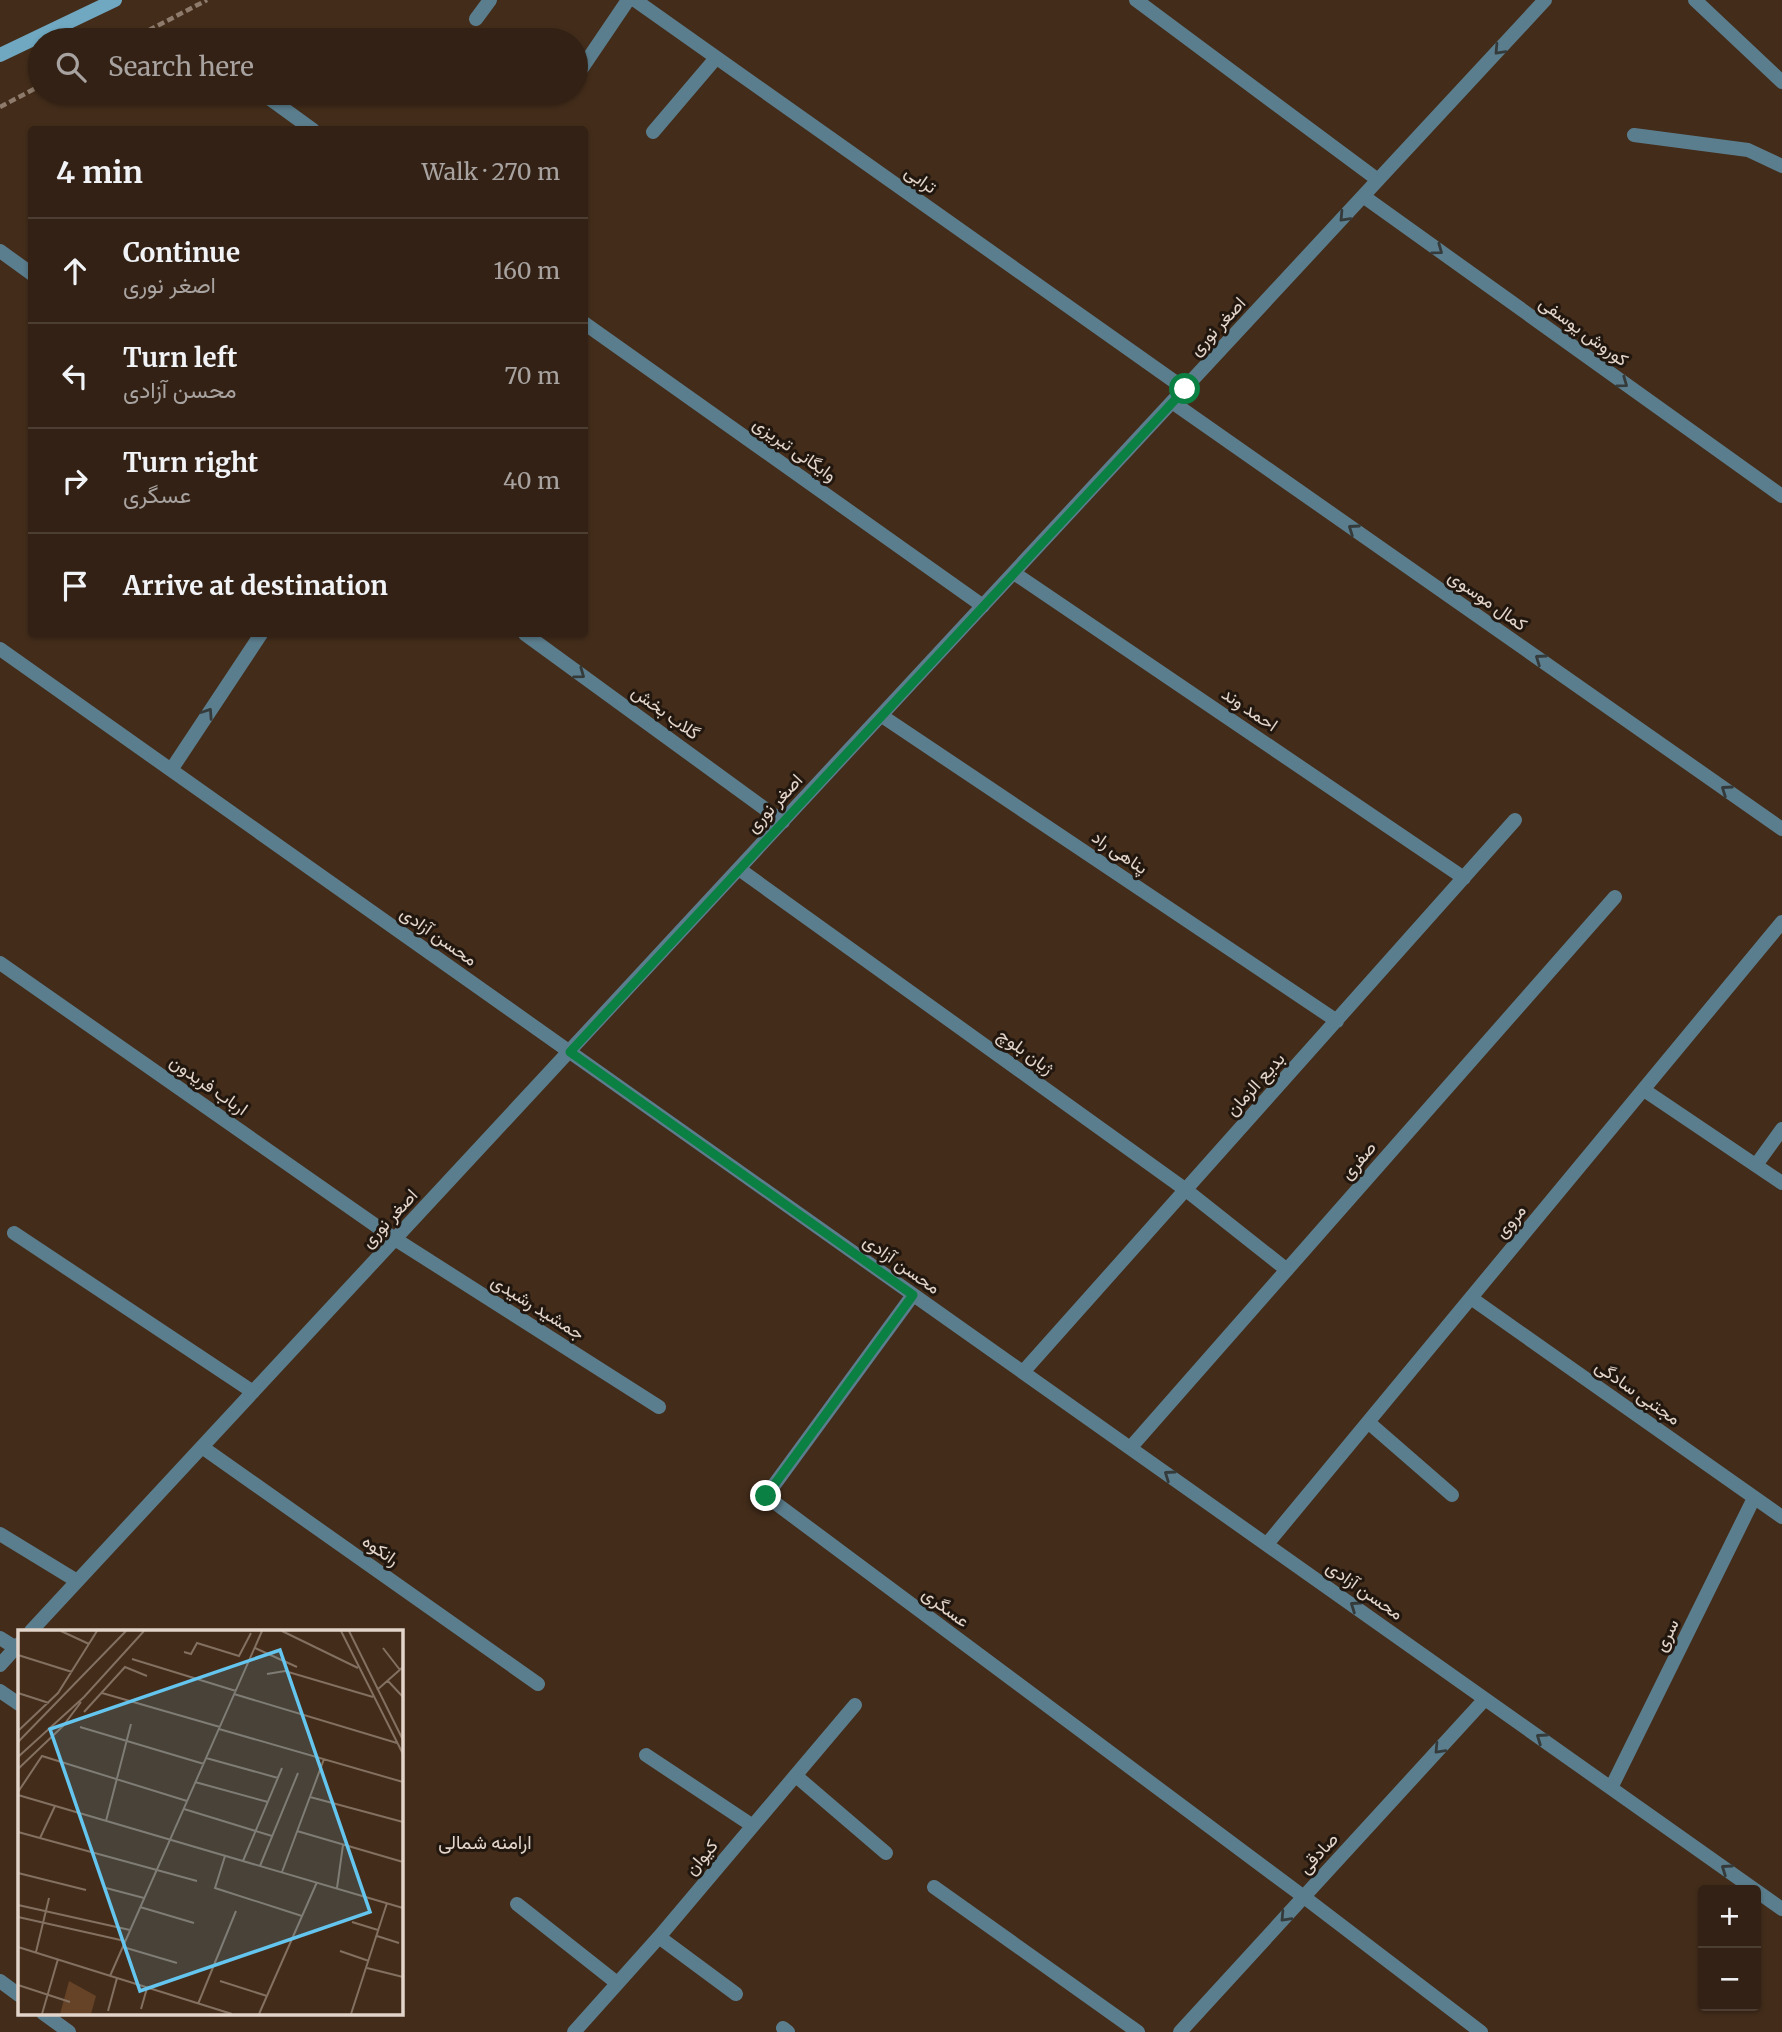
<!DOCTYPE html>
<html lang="en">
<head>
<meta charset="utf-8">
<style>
	:root { --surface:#322114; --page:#3d2e22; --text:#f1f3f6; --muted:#a8a3a0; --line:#4d3e34 }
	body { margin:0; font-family:Merriweather,Vazirmatn,serif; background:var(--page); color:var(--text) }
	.controls { position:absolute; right:21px; bottom:21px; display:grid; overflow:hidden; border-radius:7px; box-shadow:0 2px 5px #0004 }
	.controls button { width:63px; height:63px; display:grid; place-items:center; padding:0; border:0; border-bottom:2px solid var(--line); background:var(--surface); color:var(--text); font:35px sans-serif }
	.stop { position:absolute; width:21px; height:21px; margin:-16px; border:5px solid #0b8043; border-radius:50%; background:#fff }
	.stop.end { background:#0b8043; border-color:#fff; box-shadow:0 2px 7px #0008 }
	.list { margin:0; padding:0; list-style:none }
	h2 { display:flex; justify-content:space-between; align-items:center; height:91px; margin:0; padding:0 28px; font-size:30px }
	h2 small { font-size:23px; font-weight:400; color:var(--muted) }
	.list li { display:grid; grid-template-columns:46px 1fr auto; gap:21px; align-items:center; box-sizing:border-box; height:105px; padding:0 28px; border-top:2px solid var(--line) }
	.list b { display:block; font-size:26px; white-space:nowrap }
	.list p { margin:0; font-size:23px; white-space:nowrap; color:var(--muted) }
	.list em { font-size:23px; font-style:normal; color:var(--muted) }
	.icon { flex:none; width:38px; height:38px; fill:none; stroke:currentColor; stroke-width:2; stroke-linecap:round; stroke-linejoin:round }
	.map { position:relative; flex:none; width:1782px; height:2032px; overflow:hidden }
	.search { position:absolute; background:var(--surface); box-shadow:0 2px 5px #0004; left:28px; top:28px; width:560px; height:77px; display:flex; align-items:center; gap:18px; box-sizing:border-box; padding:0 24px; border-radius:38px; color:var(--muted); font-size:26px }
	.panel { position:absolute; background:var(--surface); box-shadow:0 2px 5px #0004; left:28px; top:126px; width:560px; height:511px; border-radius:7px }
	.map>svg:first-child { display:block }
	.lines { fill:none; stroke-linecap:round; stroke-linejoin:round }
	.path { stroke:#8e7b6c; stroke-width:4.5; stroke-dasharray:7 3.5; stroke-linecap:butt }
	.lane { stroke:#5b7e8e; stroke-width:14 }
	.street { stroke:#5b7e8e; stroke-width:14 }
	.secondary { stroke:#70a8c2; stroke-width:14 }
	.oneway { stroke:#353b3b }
	.route { stroke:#0b8043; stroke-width:9 }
	.labels { text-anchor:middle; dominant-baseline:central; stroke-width:6; stroke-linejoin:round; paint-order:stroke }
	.street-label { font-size:18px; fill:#e3d5ca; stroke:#21170f }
	.neighbourhood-label { font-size:19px; fill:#e3d5ca; stroke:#21170f }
	.inset-road { fill:none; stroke:#837060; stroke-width:2 }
	.view { fill:#64c5ee; fill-opacity:0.15; stroke:#64c5ee; stroke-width:3.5 }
	.inset-edge { fill:none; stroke:#e3d5ca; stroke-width:3.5 }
</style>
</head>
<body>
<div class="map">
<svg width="1782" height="2032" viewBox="0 0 1782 2032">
	<rect width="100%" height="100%" fill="#432c1a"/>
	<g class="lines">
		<path class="path" d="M 130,40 L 207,0
			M 0,107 L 40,86"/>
		<path class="lane" d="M 934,1887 L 1138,2032
			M 1304,1897 L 1481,2032
			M 783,2028 L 788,2032"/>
		<path class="street" d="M 635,0 L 1185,389
			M 1136,0 L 1378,180
			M 1695,0 L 1782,82
			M 476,19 L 490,0
			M 582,68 L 628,0
			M 262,93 L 313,130
			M 653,132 L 716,58
			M 1634,135 L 1748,150 L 1782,166
			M 1363,196 L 1782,496
			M 0,251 L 32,274
			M 584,323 L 983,606
			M 1172,402 L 1782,829
			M 1014,573 L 1464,878
			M 525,634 L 783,822
			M 0,649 L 1782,1909
			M 882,716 L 1337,1021
			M 171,770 L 261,634
			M 739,869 L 1186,1190 L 1287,1270
			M 0,963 L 395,1239 L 659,1407
			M 1644,1090 L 1782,1183
			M 1756,1165 L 1782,1129
			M 14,1233 L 253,1392
			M 913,1295 L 766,1496 L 1304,1897
			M 1471,1298 L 1782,1517
			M 1023,1372 L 1515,820
			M 1368,1422 L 1452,1495
			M 202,1447 L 538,1684
			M 1130,1448 L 1615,897
			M 0,1534 L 77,1581
			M 1267,1544 L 1782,922
			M 31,1631 L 1545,0
			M 0,1638 L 16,1648
			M 0,1665 L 19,1644
			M 0,1691 L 19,1704
			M 646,1755 L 753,1826
			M 796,1776 L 886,1853
			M 1611,1788 L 1754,1498
			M 517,1904 L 617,1983
			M 659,1937 L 736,1994
			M 0,1981 L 19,1995
			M 43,2013 L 69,2032
			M 574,2032 L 659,1937 L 855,1705
			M 1180,2032 L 1485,1699"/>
		<path class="secondary" d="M 0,55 L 115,0"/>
	</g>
	<defs><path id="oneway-chevron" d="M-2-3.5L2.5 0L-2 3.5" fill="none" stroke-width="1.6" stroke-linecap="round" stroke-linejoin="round" transform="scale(1.75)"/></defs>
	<g class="oneway">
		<use href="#oneway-chevron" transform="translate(1499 50) rotate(133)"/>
		<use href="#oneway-chevron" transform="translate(1344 217) rotate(133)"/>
		<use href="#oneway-chevron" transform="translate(1438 250) rotate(36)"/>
		<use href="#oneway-chevron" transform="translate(1623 383) rotate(36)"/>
		<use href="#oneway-chevron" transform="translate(1353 529) rotate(-145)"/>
		<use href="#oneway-chevron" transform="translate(1540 659) rotate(-145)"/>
		<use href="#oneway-chevron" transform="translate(580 674) rotate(36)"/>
		<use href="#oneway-chevron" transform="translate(208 713) rotate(-56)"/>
		<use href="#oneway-chevron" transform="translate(1726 790) rotate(-145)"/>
		<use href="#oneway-chevron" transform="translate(1169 1475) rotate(-145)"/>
		<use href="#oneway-chevron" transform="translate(1355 1606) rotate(-145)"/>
		<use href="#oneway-chevron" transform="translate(1541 1738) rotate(-145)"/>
		<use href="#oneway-chevron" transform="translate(1439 1749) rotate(133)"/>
		<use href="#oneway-chevron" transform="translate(1726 1869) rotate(-145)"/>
		<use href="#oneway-chevron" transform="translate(1285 1917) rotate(133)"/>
	</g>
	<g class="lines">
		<path class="route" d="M 766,1496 L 913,1295 L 570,1052 L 1185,389"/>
	</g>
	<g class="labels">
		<g class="street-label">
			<text transform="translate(921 179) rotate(35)">ترابی</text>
			<text transform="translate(1217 326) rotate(-47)">اصغر نوری</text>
			<text transform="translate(1584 331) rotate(36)">کوروش یوسفی</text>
			<text transform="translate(795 449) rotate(35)">وایگانی تبریزی</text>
			<text transform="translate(1488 600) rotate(35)">کمال موسوی</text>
			<text transform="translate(1250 709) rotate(34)">احمد وند</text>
			<text transform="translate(666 712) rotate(36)">گلاب بخش</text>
			<text transform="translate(774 803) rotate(-47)">اصغر نوری</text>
			<text transform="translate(1120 852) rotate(34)">پناهی راد</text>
			<text transform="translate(439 936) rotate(35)">محسن آزادی</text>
			<text transform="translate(1026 1051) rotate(36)">ژیان بلوچ</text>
			<text transform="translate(1255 1084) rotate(-48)">بدیع الزمان</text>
			<text transform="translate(209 1085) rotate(35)">ارباب فریدون</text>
			<text transform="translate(1358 1160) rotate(-49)">صفری</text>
			<text transform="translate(389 1218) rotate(-47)">اصغر نوری</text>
			<text transform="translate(1510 1221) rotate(-50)">مروی</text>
			<text transform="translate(902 1264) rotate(35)">محسن آزادی</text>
			<text transform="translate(538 1307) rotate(32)">جمشید رشیدی</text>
			<text transform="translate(1638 1392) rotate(35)">مجتبی سادگی</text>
			<text transform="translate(381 1550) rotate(35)">رانکوه</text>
			<text transform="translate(1365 1590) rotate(35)">محسن آزادی</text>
			<text transform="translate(946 1607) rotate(37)">عسگری</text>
			<text transform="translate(1666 1635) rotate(-64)">سری</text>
			<text transform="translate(1318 1853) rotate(-47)">صادقی</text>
			<text transform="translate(701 1857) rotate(-50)">کیوان</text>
		</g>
		<g class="neighbourhood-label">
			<text x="485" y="1842">ارامنه شمالی</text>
		</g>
	</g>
	<g transform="translate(18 1630)">
		<rect width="385" height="385" fill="#432c1a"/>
		<path d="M 51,351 L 78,366 L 73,384 L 42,384 Z" fill="#664327"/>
		<path class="inset-road" d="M 43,1 L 71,14M 264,1 L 340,38M 323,1 L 385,124M 331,1 L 385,110M 237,18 L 279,37M 365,18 L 382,40M 166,22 L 173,24 L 179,13 L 221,26 L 233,3M 0,25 L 54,42M 114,29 L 218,61M 249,44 L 267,41 L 355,67M 370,51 L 385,67M 359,60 L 385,37M 0,63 L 31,73M 84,63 L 202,97M 216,64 L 379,113M 66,82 L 107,37 L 129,46M 62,97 L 186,134M 201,99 L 385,152M 0,101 L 40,63 L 79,1M 0,112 L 108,1M 0,127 L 66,67 L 126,1M 188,128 L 260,148M 0,139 L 45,96 L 63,72M 177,152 L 250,172M 0,162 L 24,126 L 169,171M 0,165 L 385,278M 292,167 L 385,192M 166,179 L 254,206M 88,191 L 113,94M 279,201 L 385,232M 0,202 L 179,251M 22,208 L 37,176M 207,226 L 197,258 L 284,286M 225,231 L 264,138M 242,236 L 280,143M 264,242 L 306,129M 0,243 L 68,260M 88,258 L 126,268M 319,258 L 325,215M 0,275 L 112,300M 122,277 L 176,293M 0,287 L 107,311M 334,292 L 360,300M 359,306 L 381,313M 0,317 L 214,384M 105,317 L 159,333M 322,321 L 351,331M 18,322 L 31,268M 349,338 L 385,347M 92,346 L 244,1M 202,351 L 249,366M 0,355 L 52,372M 180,374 L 218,281M 123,379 L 129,358M 90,381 L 99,348M 24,384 L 40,329M 241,384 L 299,252M 333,384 L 369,273"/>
		<path class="view" d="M 262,20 L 352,282 L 122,361 L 32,99 Z"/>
		<rect width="385" height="385" class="inset-edge"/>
	</g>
</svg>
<div class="controls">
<button>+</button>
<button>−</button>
</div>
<div class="stop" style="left:1185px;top:389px"></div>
<div class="stop end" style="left:766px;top:1496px"></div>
<div class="search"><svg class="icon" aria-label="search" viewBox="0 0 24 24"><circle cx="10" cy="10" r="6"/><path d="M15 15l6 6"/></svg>Search here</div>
<section class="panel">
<h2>4 min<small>Walk · 270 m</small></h2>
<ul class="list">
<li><svg class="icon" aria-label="ahead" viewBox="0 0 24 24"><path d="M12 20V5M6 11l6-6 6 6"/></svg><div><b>Continue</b><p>اصغر نوری</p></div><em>160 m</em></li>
<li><svg class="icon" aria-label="left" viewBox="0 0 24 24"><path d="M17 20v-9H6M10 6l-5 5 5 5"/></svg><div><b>Turn left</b><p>محسن آزادی</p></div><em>70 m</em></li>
<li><svg class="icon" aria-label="right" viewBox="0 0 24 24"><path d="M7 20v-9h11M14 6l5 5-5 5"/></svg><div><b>Turn right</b><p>عسگری</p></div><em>40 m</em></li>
<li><svg class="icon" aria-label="arrive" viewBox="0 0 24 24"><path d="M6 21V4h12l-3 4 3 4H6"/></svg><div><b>Arrive at destination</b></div></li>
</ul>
</section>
</div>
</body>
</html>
